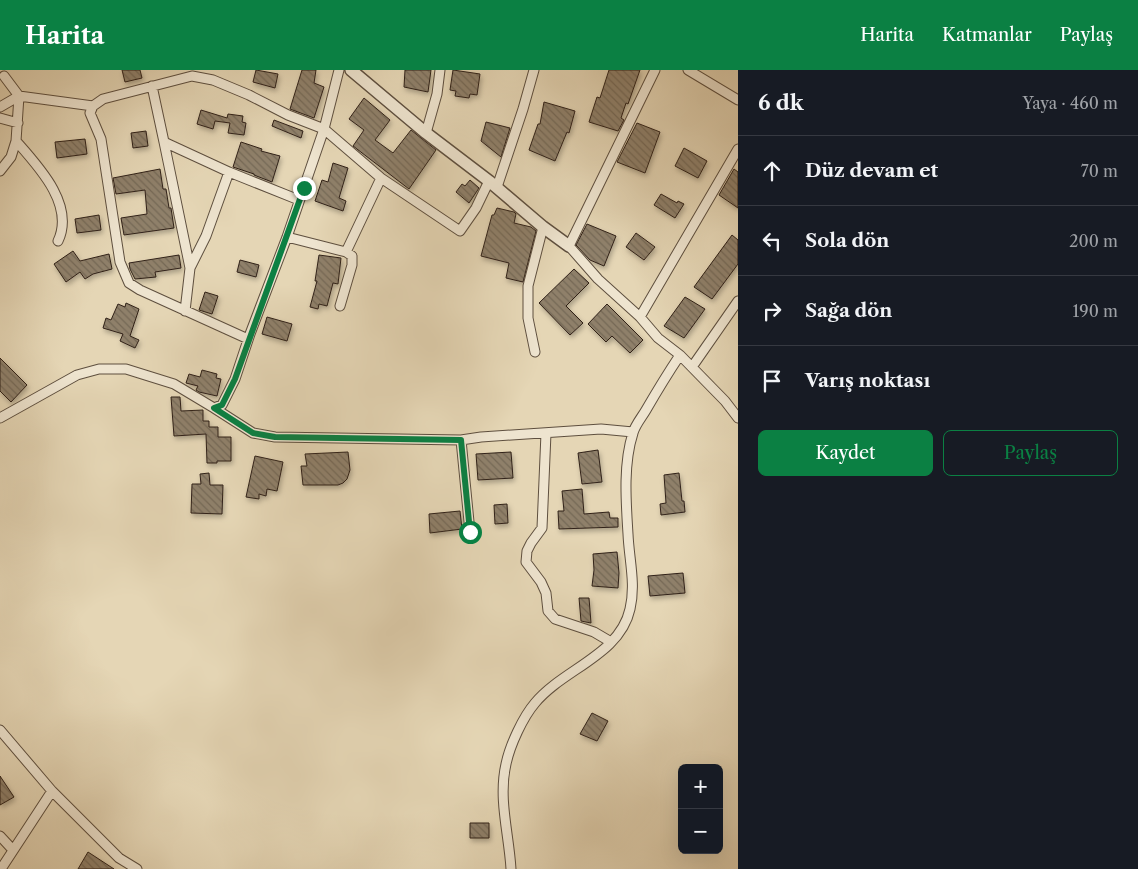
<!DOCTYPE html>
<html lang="tr">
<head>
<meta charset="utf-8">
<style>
	:root { --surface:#171b24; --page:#20242c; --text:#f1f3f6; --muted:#9ea1a6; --line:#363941; --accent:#0b8043 }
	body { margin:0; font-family:"Libre Caslon Text",serif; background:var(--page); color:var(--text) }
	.controls { position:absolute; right:15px; bottom:15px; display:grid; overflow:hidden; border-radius:8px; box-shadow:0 5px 20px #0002 }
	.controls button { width:45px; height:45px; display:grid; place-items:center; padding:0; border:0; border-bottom:1px solid var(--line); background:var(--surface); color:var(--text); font:25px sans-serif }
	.stop { position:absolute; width:15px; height:15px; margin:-11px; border:4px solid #0b8043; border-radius:50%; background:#fff }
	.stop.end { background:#0b8043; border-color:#fff; box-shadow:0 1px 5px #0008 }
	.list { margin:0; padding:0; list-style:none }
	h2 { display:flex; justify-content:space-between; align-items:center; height:65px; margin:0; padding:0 20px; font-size:21px }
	h2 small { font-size:16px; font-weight:400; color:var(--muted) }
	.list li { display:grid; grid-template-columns:32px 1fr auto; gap:15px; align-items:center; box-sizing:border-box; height:70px; padding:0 20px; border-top:1px solid var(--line) }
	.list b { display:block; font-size:19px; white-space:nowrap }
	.list em { font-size:16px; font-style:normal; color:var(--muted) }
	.actions { display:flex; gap:10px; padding:15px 20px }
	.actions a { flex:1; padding:11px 0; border:1px solid var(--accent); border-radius:8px; text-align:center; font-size:18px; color:var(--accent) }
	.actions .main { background:var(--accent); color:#fff }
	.icon { flex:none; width:28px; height:28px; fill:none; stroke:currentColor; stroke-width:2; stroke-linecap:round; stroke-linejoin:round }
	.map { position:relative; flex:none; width:738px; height:799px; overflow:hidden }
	header { display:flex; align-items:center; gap:30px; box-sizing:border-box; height:70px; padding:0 25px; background:var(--accent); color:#fff }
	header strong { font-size:24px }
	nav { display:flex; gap:28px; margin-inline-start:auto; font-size:18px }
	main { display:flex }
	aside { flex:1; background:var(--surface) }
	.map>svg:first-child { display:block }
	.building { fill:url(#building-back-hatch); stroke:#312218; filter:url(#shadow) }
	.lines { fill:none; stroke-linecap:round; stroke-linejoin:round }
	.minor-casing { stroke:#5e4f3f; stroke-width:11 }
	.tertiary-casing { stroke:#5e4f3f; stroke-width:14 }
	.minor { stroke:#eee4cf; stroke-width:9 }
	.tertiary { stroke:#eee4cf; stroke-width:11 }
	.route { stroke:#0b8043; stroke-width:6 }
</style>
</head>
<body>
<header>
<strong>Harita</strong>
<nav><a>Harita</a><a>Katmanlar</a><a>Paylaş</a></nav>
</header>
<main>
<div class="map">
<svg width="738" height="799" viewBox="0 0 738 799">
	<defs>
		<pattern id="building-back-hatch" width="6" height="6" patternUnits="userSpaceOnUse" patternTransform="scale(1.25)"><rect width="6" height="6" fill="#8f806a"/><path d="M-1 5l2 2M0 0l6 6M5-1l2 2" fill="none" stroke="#756856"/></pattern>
		<filter id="shadow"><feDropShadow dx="1.5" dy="3" stdDeviation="2.5" flood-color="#0004"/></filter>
	</defs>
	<rect width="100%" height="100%" fill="#e5d6b5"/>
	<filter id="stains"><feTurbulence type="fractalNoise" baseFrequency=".004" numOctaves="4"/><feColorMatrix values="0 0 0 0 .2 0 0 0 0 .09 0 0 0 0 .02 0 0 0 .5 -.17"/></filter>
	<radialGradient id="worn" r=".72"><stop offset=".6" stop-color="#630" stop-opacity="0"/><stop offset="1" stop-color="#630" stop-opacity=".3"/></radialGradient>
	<path class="building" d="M 122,0 L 140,0 L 142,8 L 125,12 Z
		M 256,0 L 278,4 L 275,18 L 253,12 Z
		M 302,0 L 316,0 L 314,13 L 324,17 L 314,48 L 290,39 Z
		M 405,0 L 431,0 L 428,22 L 404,17 Z
		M 453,0 L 480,4 L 477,25 L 470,24 L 469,28 L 455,26 L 456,21 L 450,20 Z
		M 609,0 L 640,0 L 628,34 L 626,33 L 621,48 L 624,50 L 618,61 L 589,52 L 597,27 L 600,28 Z
		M 364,28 L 390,50 L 375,70 L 393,83 L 411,60 L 436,80 L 409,119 L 353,76 L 364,60 L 349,49 Z
		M 544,32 L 575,41 L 569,63 L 567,62 L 555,91 L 529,80 L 538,54 L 540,54 Z
		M 201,40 L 227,48 L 228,44 L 243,46 L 242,52 L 246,53 L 244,65 L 228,63 L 230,53 L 215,51 L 213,59 L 197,54 Z
		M 274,50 L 303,61 L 301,68 L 272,56 Z
		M 486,52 L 510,58 L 501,87 L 481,71 Z
		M 637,53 L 660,62 L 645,103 L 617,92 Z
		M 146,61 L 148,76 L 133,78 L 131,63 Z
		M 85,69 L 87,84 L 57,88 L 55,72 Z
		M 241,72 L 262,79 L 261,81 L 280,86 L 272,112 L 254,105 L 254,104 L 233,97 Z
		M 684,78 L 707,91 L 698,108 L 675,96 Z
		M 333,93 L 348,98 L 339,128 L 346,131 L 343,141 L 315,131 L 322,110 L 328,112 Z
		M 160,99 L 163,119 L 166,119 L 169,138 L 171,138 L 174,158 L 124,165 L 121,148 L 147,144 L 145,120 L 116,124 L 113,108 Z
		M 734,99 L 738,102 L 738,138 L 719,125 Z
		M 470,110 L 479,118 L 469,133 L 456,122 L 462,114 L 465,116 Z
		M 661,124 L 677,133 L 678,131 L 684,134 L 675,148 L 654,135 Z
		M 497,138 L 514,142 L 516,144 L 514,153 L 531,157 L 536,161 L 523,212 L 506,208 L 509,193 L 481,186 L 492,145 L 494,145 Z
		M 99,145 L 101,160 L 77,163 L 75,149 Z
		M 587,154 L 616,166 L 604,196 L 590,190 L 576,175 Z
		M 636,163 L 655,177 L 644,190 L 626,177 Z
		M 732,165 L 738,170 L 738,194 L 712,229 L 694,217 Z
		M 73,181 L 80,191 L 109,184 L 112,199 L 93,204 L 85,209 L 80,202 L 66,212 L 54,194 Z
		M 179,185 L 181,198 L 155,202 L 156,207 L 135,209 L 130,199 L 129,193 Z
		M 319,185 L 341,188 L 338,214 L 333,213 L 327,236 L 319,234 L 318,239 L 310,237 L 317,211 L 315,211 Z
		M 240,190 L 259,195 L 256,207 L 237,202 Z
		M 574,199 L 589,213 L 566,236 L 583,253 L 570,265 L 539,233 Z
		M 205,222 L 218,226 L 212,244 L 199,240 Z
		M 685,227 L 705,239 L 684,268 L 664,256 Z
		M 126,233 L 139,239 L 130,266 L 139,270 L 135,278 L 120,271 L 123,264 L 103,258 L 106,248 L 111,250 L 118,234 L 125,237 Z
		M 607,234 L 643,270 L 630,283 L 612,266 L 606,272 L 588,254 Z
		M 267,247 L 292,254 L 287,271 L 262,264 Z
		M 0,288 L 27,315 L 11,332 L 0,321 Z
		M 202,300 L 217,304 L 216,308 L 221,309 L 217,326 L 199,322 L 196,320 L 198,316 L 186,313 L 189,304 L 200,307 Z
		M 171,327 L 180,327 L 181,341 L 203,340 L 203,351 L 209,351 L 209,357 L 218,357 L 218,367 L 231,367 L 231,391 L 217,391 L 217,393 L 207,393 L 206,364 L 174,366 Z
		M 598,380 L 602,412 L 582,414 L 578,383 Z
		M 348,382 L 350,400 L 347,409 L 343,413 L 338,415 L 303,415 L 301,396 L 307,396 L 305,384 Z
		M 511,382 L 513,408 L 478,410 L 476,384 Z
		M 255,386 L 283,392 L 277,421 L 267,419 L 266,426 L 259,424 L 259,429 L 246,427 Z
		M 209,403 L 210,415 L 223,415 L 222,444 L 191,443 L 192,414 L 201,414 L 200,404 Z
		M 679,403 L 682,431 L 684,431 L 685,442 L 661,445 L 660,434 L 666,433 L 664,405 Z
		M 582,419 L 584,444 L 609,442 L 610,448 L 618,448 L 618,457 L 559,459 L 558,441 L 564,441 L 562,421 Z
		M 507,434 L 508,453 L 495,454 L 494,435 Z
		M 460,441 L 462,459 L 430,463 L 429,444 Z
		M 617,482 L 619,503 L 618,518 L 592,516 L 594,500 L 593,484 Z
		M 683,503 L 685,523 L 650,526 L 648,506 Z
		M 579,528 L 589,528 L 591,553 L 581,551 Z
		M 592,643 L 608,651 L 597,671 L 580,664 Z
		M 0,706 L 14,727 L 0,735 Z
		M 470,753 L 489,753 L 489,768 L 470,768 Z
		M 88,782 L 114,799 L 78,799 Z"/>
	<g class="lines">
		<g class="minor-casing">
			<path id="minor" d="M 655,0 L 569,176 L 598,209 L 640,247 L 658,268 L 680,285 L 725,331 L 738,348
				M 688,0 L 738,30
				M 152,16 L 164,72 L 229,102 L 299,130
				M 0,37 L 19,26 L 93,36
				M 0,48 L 18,53
				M 426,63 L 437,24 L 440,0
				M 16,71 C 39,97 75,135 58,171
				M 164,72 L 190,198 L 185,241
				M 0,101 L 11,87 L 16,71 L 19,26 L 4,6
				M 497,117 L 523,39 L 534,0
				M 287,167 L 346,182 L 352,186 L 352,195 L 340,236
				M 346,182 L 381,108
				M 190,198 L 206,166 L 229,102
				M 640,247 L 738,79
				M 248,269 L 140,220 L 129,213 L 120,192 L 101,69 L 90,43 L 93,36 L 103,29 L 192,6 L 213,10 L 249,25 L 288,45 L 324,59 L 381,108 L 460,161 L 476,138 L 489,111
				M 535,282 L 528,248 L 528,216 L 543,157
				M 692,297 L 738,231
				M 214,338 L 253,363 L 275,367 L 461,370 L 481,367 L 601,359 L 633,362
				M 0,348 L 77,305 L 99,299 L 126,299 L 174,314 L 214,338 L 222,335 L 235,309 L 250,264 L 287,167 L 324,59 L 339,0
				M 546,363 L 542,458 L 531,473 L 527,481 L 526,492 L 541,512 L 546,523 L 548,541 L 555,549 L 594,562 L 611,572
				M 461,370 L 470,462
				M 0,660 L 52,721 L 119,788 L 137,799
				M 0,766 L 13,780
				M 1,799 L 52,721
				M 511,799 C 509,764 498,729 506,694 C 510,675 523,647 535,633 C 563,599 620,585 630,539 C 636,514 629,489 628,464 C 626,432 623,394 633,363 C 635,355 642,347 646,340 C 657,321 668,303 680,285"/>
		</g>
		<g class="tertiary-casing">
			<path id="tertiary" d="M 351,0 L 426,63 L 489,111 L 543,157 L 569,176"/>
		</g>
		<use href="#minor" class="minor"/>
		<use href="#tertiary" class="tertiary"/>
	</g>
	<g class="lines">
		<path class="route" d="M 304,118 L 235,309 L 222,335 L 214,338 L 253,363 L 275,367 L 461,370 L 470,462"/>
	</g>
	<rect width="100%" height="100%" filter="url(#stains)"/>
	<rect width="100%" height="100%" fill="url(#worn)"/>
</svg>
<div class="controls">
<button>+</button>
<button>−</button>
</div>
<div class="stop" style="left:470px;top:462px"></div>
<div class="stop end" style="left:304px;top:118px"></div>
</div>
<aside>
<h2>6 dk<small>Yaya · 460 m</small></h2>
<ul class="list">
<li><svg class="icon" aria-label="ahead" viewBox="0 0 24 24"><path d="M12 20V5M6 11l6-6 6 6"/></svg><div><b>Düz devam et</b></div><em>70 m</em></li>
<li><svg class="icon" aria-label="left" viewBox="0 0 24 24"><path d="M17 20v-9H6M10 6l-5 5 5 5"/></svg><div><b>Sola dön</b></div><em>200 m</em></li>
<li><svg class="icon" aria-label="right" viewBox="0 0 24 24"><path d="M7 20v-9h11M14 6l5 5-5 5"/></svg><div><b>Sağa dön</b></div><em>190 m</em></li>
<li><svg class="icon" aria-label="arrive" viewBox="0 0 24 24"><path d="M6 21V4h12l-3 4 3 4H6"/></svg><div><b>Varış noktası</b></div></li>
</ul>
<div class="actions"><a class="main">Kaydet</a><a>Paylaş</a></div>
</aside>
</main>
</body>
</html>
